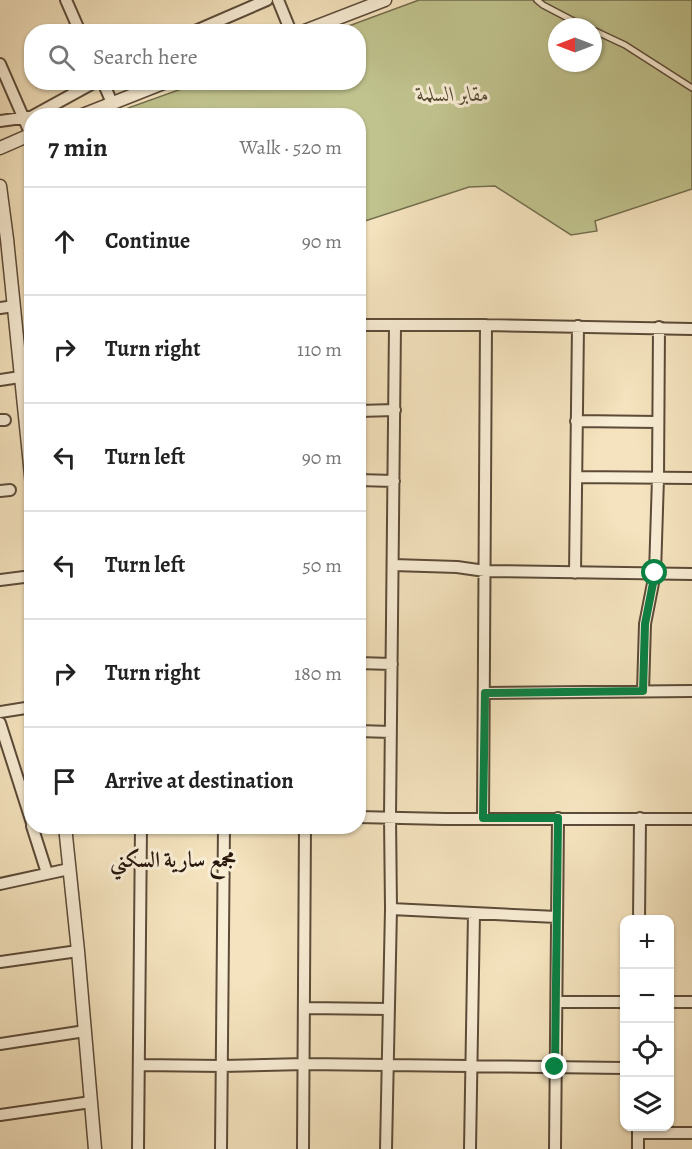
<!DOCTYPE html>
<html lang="en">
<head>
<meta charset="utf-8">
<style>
	:root { --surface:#fff; --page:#f6f6f6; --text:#222; --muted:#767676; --line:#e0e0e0 }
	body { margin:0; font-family:Alegreya,Amiri,serif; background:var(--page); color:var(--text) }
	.controls { position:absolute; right:18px; bottom:18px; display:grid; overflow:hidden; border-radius:12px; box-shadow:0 2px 4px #0004 }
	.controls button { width:54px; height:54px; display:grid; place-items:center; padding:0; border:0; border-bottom:2px solid var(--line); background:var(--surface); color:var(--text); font:30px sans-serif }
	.compass { position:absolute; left:548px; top:18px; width:54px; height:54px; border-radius:50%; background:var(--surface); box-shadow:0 2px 4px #0004; rotate:270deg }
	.stop { position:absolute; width:18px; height:18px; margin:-14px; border:4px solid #0b8043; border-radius:50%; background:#fff }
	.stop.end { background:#0b8043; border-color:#fff; box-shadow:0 2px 6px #0008 }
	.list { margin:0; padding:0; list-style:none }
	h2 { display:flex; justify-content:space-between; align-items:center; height:78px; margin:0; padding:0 24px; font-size:26px }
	h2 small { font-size:20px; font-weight:400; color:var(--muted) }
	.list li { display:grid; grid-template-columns:39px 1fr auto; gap:18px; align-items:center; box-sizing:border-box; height:108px; padding:0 24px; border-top:2px solid var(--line) }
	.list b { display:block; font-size:22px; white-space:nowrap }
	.list em { font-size:20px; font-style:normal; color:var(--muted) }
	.icon { flex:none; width:33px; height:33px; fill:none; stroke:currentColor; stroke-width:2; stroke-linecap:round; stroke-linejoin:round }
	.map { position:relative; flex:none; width:692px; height:1149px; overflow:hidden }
	.search { position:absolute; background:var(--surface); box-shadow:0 2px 4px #0004; left:24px; top:24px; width:342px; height:66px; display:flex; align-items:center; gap:15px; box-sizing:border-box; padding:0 21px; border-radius:24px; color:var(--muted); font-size:22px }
	.panel { position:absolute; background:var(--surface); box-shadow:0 2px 4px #0004; left:24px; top:108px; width:342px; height:726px; border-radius:24px }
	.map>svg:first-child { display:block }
	.green { fill:#c0c38e; stroke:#746e4e; stroke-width:1.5; fill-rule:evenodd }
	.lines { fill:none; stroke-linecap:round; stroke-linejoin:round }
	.service-casing { stroke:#5c4b39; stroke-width:8 }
	.minor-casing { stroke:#5c4b39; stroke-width:14 }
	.tertiary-casing { stroke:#5c4b39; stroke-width:15 }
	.service { stroke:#f8edd5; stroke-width:5 }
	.minor { stroke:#f8edd5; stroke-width:10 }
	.tertiary { stroke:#f8edd5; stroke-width:12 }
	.route { stroke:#0b8043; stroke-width:8 }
	.labels { text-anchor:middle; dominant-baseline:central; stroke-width:6; stroke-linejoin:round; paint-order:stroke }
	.park-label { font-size:21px; font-style:italic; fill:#564b34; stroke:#f8edd5 }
	.neighbourhood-label { font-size:22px; font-weight:bold; fill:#29180d; stroke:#f8edd5 }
</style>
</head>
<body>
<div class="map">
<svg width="692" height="1149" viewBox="0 0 692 1149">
	<rect width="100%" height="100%" fill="#f4e3be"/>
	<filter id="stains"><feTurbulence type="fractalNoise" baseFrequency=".00333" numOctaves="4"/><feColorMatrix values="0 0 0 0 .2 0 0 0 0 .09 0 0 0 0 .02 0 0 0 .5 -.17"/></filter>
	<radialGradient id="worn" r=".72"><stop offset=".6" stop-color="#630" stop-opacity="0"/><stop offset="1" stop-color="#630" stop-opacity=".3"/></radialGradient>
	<path class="green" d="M 419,0 L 692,0 L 692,189 L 595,221 L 597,231 L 571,235 L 495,186 L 469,187 L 359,223 L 358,116 L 123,116 L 128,108 L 198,83 L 358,82 L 358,32 L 335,31 ZM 557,27 L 593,27 L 593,63 L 557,63 Z"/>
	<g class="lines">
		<g class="service-casing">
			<path id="service" d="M 537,0 L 543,5 L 585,27
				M 593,30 L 625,45 L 692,88"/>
		</g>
		<g class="minor-casing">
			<path id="minor" d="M 66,0 L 80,32
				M 278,0 L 291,32
				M 193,32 L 267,0
				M 0,64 L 31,135
				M 103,82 L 112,103
				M 33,116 L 95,82
				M 0,121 L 29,117
				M 0,308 L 14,306
				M 358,325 L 486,325 L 692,329
				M 0,380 L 20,377
				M 358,411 L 395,410
				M 0,420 L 5,420
				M 576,421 L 658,422
				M 576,477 L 692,478
				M 358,480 L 394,481
				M 0,491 L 10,490
				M 393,565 L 457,567 L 485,571 L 692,574
				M 575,573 L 578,326
				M 0,580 L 32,576
				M 358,663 L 392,664
				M 643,691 L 645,624 L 655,573 L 658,478 L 659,327
				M 485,693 L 692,691
				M 0,712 L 32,707
				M 0,723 L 32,823
				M 358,731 L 391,732
				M 358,817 L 445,819 L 692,819
				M 483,818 L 486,325
				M 32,826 L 47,873
				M 0,884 L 69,869
				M 391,909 L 557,917
				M 639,920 L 640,818
				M 0,962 L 78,951
				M 557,1002 L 624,1002
				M 670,1002 L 692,1002
				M 305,1008 L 389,1009
				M 0,1044 L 85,1031
				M 140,1065 L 222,1066 L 305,1064 L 624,1068
				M 0,1115 L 91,1102
				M 638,1128 L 638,1149
				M 638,1133 L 692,1133
				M 138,1149 L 141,826
				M 221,1149 L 224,826
				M 303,1149 L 305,826
				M 386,1149 L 391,909 L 390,817 L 395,325
				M 470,1149 L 474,913
				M 555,1149 L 558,818"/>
		</g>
		<g class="tertiary-casing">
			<path id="tertiary" d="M 302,32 L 385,0
				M 80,116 L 166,82
				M 0,148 L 32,134
				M 0,186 L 7,239 L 32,485
				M 65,826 L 78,951 L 95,1149"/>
		</g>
		<use href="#service" class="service"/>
		<use href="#minor" class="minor"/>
		<use href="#tertiary" class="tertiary"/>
	</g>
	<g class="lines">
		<path class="route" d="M 555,1067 L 558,818 L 483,818 L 485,693 L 643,691 L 645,624 L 655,573"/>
	</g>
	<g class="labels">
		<g class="park-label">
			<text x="453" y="94">مقابر السلمة</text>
		</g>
		<g class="neighbourhood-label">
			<text x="173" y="860">مجمع سارية السكني</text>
		</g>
	</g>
	<rect width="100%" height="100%" filter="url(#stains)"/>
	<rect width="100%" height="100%" fill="url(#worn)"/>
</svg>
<div class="controls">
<button>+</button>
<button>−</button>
<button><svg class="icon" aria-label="locate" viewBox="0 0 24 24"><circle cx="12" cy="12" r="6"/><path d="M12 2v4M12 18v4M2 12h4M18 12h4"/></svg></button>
<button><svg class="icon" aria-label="layers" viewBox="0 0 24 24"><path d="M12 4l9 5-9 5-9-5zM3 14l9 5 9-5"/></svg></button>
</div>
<svg class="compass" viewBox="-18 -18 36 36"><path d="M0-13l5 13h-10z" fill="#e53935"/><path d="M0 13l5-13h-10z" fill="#767676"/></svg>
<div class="stop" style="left:655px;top:573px"></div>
<div class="stop end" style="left:555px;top:1067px"></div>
<div class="search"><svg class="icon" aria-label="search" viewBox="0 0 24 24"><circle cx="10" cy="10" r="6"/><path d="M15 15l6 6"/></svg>Search here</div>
<section class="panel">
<h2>7 min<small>Walk · 520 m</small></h2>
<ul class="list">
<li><svg class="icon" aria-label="ahead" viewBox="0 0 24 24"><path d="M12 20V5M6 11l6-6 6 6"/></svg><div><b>Continue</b></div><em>90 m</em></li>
<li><svg class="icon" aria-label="right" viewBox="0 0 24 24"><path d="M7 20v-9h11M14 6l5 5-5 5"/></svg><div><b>Turn right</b></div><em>110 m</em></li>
<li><svg class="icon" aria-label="left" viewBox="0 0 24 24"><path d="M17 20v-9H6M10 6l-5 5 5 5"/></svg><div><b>Turn left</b></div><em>90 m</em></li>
<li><svg class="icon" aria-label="left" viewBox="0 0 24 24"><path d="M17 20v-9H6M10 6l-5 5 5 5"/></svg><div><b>Turn left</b></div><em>50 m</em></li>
<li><svg class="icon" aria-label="right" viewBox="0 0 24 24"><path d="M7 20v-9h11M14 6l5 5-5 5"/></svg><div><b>Turn right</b></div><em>180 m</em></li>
<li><svg class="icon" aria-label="arrive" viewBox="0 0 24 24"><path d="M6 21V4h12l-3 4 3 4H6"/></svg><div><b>Arrive at destination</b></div></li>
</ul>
</section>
</div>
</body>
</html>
